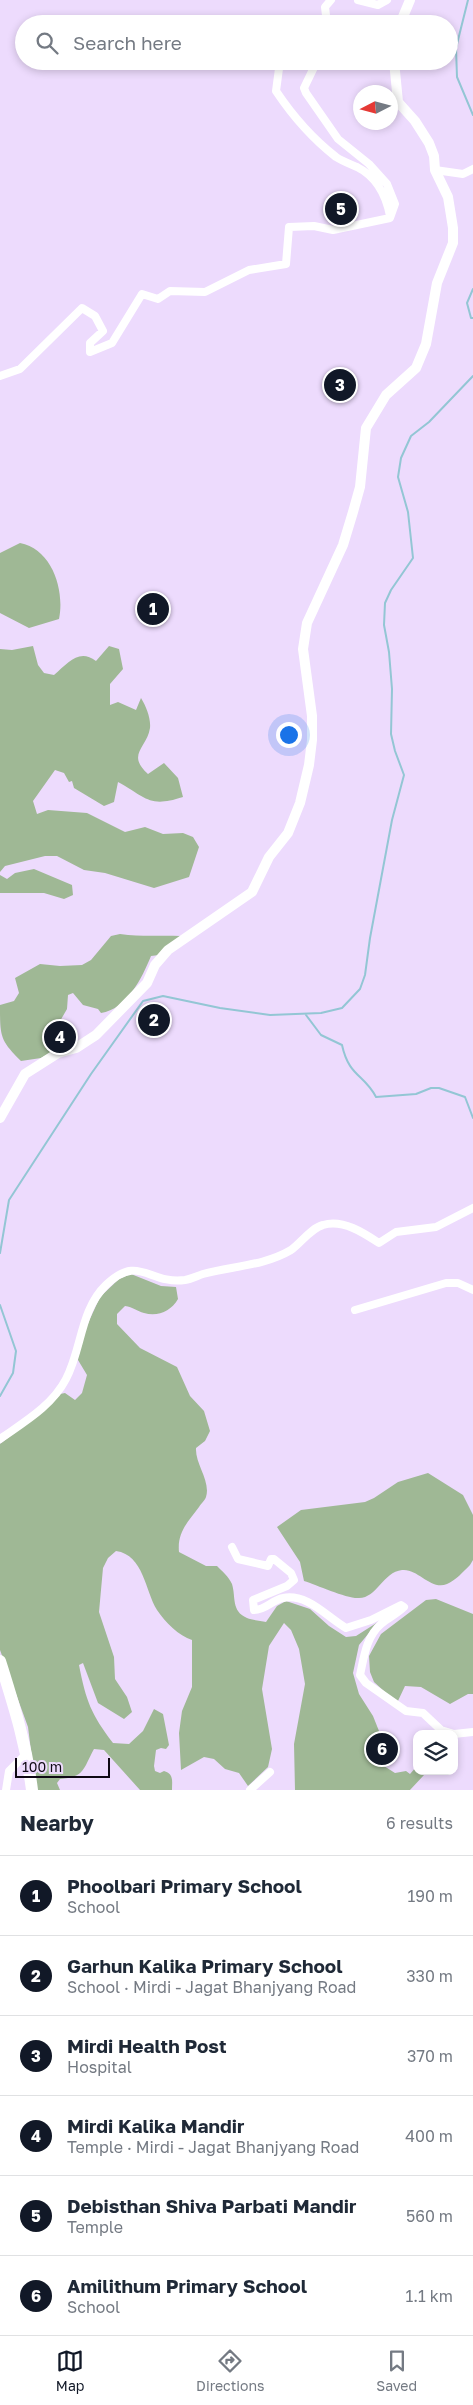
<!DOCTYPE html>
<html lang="en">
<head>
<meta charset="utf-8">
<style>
	:root { --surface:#fff; --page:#f6f6f7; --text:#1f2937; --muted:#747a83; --line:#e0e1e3; --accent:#111827 }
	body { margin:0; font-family:"Golos Text",sans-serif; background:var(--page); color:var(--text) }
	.controls { position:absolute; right:15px; bottom:15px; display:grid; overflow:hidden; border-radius:10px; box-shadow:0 2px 8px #0003 }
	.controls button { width:45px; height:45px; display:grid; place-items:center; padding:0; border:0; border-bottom:1px solid var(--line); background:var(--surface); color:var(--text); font:25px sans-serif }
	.compass { position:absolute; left:353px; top:85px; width:45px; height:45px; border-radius:50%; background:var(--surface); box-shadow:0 2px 8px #0003; rotate:264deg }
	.scale { position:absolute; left:15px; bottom:12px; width:95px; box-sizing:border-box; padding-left:5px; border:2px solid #0f0914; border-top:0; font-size:14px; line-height:18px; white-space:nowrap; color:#0f0914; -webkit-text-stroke:4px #eddbfd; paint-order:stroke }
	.you { position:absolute; left:288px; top:734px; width:18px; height:18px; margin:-12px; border:4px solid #fff; border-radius:50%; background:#1a73e8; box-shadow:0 0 0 8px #1a73e833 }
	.badge { display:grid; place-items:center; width:32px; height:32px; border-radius:50%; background:var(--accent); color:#fff; font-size:16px; font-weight:700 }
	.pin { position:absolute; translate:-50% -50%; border:2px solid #fff; box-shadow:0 1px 5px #0006 }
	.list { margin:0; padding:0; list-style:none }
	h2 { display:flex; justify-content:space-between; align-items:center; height:65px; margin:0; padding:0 20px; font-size:21px }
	h2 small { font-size:16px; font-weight:400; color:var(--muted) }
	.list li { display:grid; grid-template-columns:32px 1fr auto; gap:15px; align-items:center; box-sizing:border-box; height:80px; padding:0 20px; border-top:1px solid var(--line) }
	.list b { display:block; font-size:19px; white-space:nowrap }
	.list p { margin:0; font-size:16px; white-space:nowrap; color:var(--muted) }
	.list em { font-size:16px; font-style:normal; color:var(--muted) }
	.icon { flex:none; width:28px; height:28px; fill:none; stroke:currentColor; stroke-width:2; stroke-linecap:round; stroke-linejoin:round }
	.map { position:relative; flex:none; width:473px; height:1790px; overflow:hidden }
	.search { position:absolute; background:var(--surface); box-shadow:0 2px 8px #0003; left:15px; right:15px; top:15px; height:55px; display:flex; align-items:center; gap:12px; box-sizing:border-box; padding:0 18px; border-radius:28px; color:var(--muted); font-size:19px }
	.sheet { height:545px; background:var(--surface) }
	nav { display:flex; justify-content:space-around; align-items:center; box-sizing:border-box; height:70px; border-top:1px solid var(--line); background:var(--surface); font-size:14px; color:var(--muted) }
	nav a { display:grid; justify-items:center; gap:2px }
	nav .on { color:var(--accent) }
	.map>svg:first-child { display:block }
	.forest { fill:#9fb895 }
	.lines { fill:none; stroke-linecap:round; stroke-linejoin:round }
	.stream { stroke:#93c6d4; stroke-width:2 }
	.minor { stroke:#fff; stroke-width:8 }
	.tertiary { stroke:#fff; stroke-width:10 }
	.trunk { stroke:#fff; stroke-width:12 }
</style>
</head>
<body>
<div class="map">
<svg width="473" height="1790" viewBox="0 0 473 1790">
	<rect width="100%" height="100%" fill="#eddbfd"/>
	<path class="forest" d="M 20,543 C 52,549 65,590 59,619 L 29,628 L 0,613 L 0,553 Z
		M 33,646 L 38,665 L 44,673 L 54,675 C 68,663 79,648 96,661 L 109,646 L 119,649 L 123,669 L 110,684 L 110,705 L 118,702 L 136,710 L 141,698 C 146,706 151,718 150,728 C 147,748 126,754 148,774 L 164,763 L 178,778 L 183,797 C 149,808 147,798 118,782 L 114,802 L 104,806 L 74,788 L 72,781 L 69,782 L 64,773 L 55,770 L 33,801 L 37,814 L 48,810 L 87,813 L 125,832 L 145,827 L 163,834 L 183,833 L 193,837 L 199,847 L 189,877 L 154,888 L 105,873 L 84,870 L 57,856 L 45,856 L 5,866 L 0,872 L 0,649 L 12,650 Z
		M 34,869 L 72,885 L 73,895 L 64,899 L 44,893 L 0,893 L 0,875 L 7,879 L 15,873 Z
		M 120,934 C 142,937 160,935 181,936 L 159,955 L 151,956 C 142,978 127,1009 101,1013 L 98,1009 L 83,1005 L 73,993 L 68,995 L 67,1009 L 52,1035 L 59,1048 L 41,1058 L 21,1061 C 0,1040 0,1037 0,1005 L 14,1001 L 19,993 L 15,978 L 40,964 L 60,966 L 82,965 L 91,960 L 111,936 Z
		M 131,1274 L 161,1286 L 176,1287 L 178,1299 C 171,1311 158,1317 144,1313 C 137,1311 133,1307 125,1306 L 117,1314 L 117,1324 L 140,1348 L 177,1367 L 190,1396 L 204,1411 L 210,1431 L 205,1441 L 196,1448 C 195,1464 211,1481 206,1497 C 205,1500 201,1504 199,1507 C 188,1522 177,1532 179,1552 L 206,1566 L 217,1566 C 222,1571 229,1577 232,1584 C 236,1597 231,1611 247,1618 C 252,1620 260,1621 266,1622 L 277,1606 L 286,1601 L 310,1609 L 329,1626 L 346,1637 L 356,1636 L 378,1622 L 359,1645 L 353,1673 L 359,1694 L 373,1716 L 379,1731 L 373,1759 L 395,1773 L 406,1771 L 410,1774 L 417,1766 L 417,1771 L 424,1771 L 424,1775 L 410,1790 L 295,1790 L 294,1744 L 305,1684 L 299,1649 L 291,1630 L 284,1623 L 269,1646 L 262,1689 L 272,1749 L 268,1767 L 248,1786 L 239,1773 L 225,1769 L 214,1759 L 204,1757 L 181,1770 L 179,1733 L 182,1711 L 192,1687 L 192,1640 C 179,1636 165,1622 157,1610 C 145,1591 144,1555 116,1551 L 108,1558 L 103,1568 L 99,1612 L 114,1657 L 115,1679 L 127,1697 L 132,1712 L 124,1719 L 98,1703 L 83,1663 L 79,1665 C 86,1701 91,1714 113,1743 L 129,1744 L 143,1731 L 154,1709 L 163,1714 L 169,1745 L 166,1749 L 161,1748 L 156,1750 L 154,1766 L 155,1771 L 160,1773 L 164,1771 C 174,1774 172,1781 172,1790 L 140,1790 L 104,1750 L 94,1749 C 83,1769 85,1777 60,1779 L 57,1783 L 60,1790 L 36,1790 L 28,1727 L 0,1650 L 0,1444 L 42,1412 L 60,1394 L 65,1393 L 75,1400 L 82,1393 L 87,1375 L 78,1360 L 79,1343 L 100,1297 L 119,1279 Z
		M 428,1473 L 463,1495 L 473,1515 L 473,1560 L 470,1565 C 464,1571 455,1581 447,1584 C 431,1591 418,1568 402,1570 C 383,1572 377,1598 359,1598 C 347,1599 317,1585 304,1581 L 300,1562 L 277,1527 L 301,1510 L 365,1502 L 374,1498 L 398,1482 Z
		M 436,1599 L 473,1614 L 473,1694 L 468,1694 L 450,1704 L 421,1687 L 405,1686 L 397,1703 L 374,1682 L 370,1672 L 369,1656 L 381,1634 L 426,1600 Z"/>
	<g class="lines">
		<path class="stream" d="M 468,0 L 456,48 L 457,77 L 473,115
			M 473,289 L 467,303 L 471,318 L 473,318
			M 306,1015 L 321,1035 L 342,1045 C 349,1077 364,1074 376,1097 L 416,1094 L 431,1088 L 439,1088 L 465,1097 L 473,1118
			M 0,1253 L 9,1200 L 91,1074 L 143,1001 L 163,996 L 220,1008 L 270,1015 L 321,1013 L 342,1008 L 360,989 L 365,975 L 370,938 L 392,820 L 404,775 L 395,751 L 391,734 L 392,689 L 389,652 L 384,625 L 385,603 L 391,590 L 413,558 L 408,512 L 398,477 L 401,458 L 411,436 L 429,422 L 473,376
			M 0,1305 L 16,1351 L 13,1373 L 0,1396"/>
		<path class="minor" d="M 358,0 L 378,5 L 387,0
			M 327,24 L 325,7 L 331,0
			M 280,61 L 276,91 C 292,115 313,139 336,157 C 342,161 350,164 357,167 C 377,177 386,195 390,216
			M 435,170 L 463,174 L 473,169
			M 0,376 L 20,369 L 82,308 L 95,316 L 103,331 L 90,343 L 90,352 L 112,343 L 142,294 L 158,299 L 170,291 L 205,292 L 249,270 L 286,264 L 289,227 L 314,226 L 333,230 L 390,218 L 395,204 L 387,184 L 369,164 L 338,139 L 306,93 L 304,88 L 317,61
			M 355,1310 L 446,1283 L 458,1283 L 473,1290
			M 0,1439 C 24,1422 52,1406 66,1379 C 82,1349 80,1310 106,1285 C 139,1253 149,1285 185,1280 C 191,1279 197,1276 203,1274 C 232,1266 264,1266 291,1250 C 301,1243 311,1228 323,1225 C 343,1219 364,1233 379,1243 L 396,1232 L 436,1227 L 473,1208
			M 232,1547 L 238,1559 L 268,1566 L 271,1559 L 274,1559 L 291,1573 L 294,1580 L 287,1586 L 253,1600 L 254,1610 C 266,1610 272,1600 283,1598 C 307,1593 327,1617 346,1628 L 371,1620 L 401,1605 L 404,1607 C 397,1614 388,1618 381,1624 C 366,1637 364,1657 360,1675 L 366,1683 L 406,1711 L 423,1713 L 441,1730 L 454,1734
			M 454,1734 L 473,1732
			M 6,1790 L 9,1771 L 27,1753
			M 250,1790 L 270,1772"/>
		<path class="tertiary" d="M 400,24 L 410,0
			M 0,1118 L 25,1074 L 58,1053 L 76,1048 L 96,1035 L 147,983 L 155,965 L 168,950 L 252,892 L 269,857 L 288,833 L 300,803 L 309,765 L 312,740 L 312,716 L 303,649 L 307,623 L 343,545 L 353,512 L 360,487 L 366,428 L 386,395 L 416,368 L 426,344 L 437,283 L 453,243 L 453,228 L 448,197 L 435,170 L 434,156 L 429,143 L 415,121 L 398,102 L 394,61"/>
		<path class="trunk" d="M 0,1661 C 14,1706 26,1743 32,1790"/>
	</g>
</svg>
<div class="controls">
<button><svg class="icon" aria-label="layers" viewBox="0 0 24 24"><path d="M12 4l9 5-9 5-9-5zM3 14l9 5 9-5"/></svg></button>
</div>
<svg class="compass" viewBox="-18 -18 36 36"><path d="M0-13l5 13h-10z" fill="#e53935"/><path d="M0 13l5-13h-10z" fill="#747a83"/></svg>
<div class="scale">100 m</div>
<div class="you"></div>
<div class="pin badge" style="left:153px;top:609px">1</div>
<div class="pin badge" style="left:154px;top:1020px">2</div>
<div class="pin badge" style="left:340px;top:385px">3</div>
<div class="pin badge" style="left:60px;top:1037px">4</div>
<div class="pin badge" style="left:341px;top:209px">5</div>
<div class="pin badge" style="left:382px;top:1749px">6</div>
<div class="search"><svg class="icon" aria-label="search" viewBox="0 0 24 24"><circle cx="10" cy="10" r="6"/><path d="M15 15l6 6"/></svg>Search here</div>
</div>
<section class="sheet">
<h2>Nearby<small>6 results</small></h2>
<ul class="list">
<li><span class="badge">1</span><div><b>Phoolbari Primary School</b><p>School</p></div><em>190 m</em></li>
<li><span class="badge">2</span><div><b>Garhun Kalika Primary School</b><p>School · Mirdi - Jagat Bhanjyang Road</p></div><em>330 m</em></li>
<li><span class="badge">3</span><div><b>Mirdi Health Post</b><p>Hospital</p></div><em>370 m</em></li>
<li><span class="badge">4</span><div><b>Mirdi Kalika Mandir</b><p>Temple · Mirdi - Jagat Bhanjyang Road</p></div><em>400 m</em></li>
<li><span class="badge">5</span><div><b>Debisthan Shiva Parbati Mandir</b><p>Temple</p></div><em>560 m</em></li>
<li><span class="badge">6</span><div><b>Amilithum Primary School</b><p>School</p></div><em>1.1 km</em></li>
</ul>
</section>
<nav>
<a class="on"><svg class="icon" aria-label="map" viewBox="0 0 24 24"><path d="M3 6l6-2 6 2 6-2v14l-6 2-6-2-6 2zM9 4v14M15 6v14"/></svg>Map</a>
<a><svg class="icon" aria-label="directions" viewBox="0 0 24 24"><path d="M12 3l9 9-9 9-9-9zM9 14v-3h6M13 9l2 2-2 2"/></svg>Directions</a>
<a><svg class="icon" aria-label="saved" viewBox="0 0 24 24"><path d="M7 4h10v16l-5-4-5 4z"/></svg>Saved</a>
</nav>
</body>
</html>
